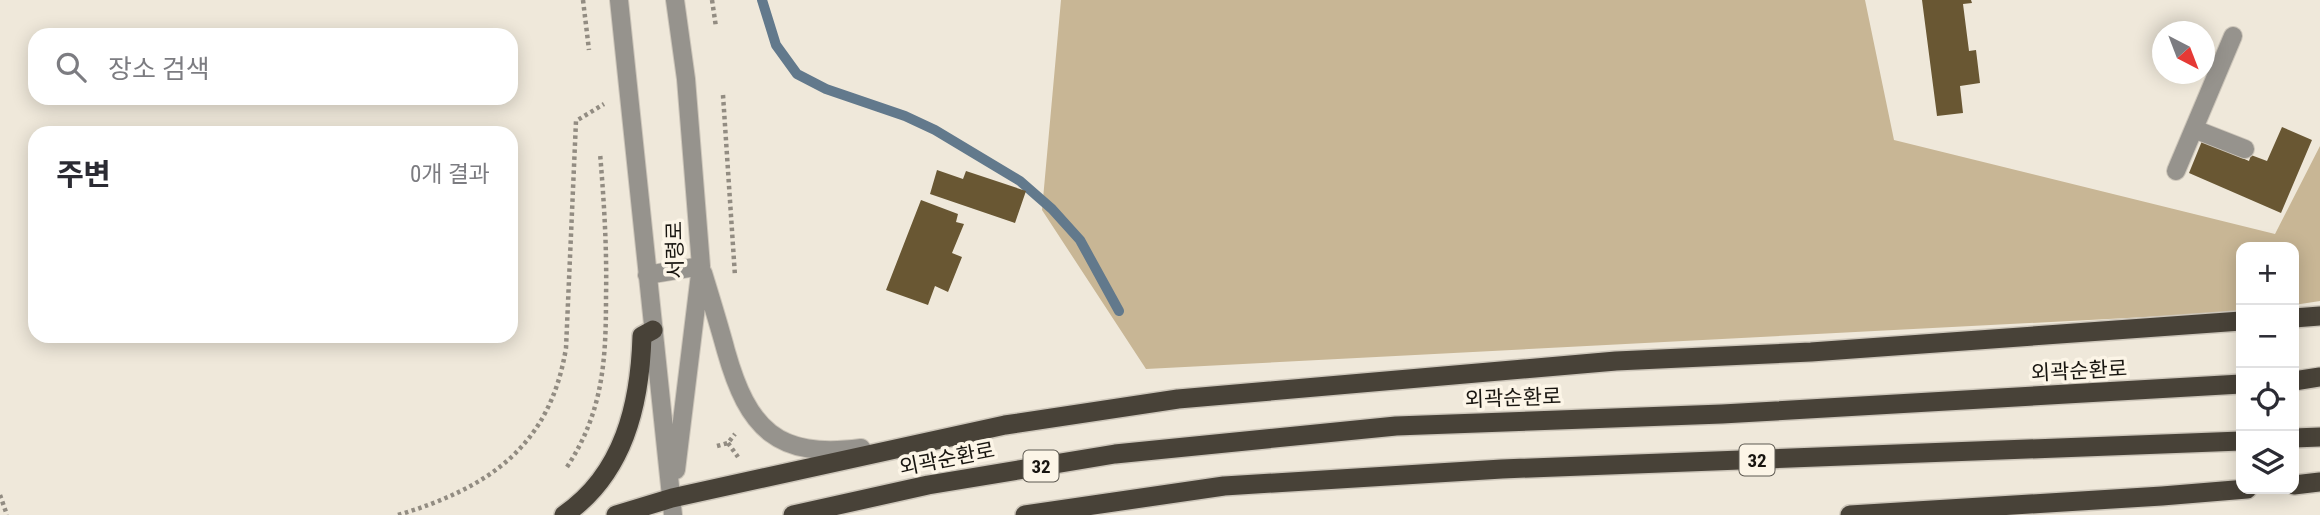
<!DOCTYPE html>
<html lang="ko">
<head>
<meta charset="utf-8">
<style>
	:root { --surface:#fff; --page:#f2f2f3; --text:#2b2b33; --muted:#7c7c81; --line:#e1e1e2 }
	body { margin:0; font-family:"Roboto Condensed","Noto Sans KR",sans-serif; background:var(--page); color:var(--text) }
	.controls { position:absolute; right:21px; bottom:21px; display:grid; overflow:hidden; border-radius:14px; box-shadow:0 4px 18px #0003 }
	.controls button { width:63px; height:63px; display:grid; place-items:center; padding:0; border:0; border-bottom:2px solid var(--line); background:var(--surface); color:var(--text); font:35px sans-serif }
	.compass { position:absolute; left:2152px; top:21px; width:63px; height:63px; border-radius:50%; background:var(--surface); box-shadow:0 4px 18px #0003; rotate:138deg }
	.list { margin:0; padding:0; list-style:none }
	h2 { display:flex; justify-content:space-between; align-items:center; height:91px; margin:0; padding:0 28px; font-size:30px }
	h2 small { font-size:23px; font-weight:400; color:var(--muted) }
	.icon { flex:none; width:38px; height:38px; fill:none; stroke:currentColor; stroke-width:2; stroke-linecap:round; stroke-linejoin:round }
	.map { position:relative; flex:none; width:2320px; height:515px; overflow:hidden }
	.search { position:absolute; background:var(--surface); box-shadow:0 4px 18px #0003; left:28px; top:28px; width:490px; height:77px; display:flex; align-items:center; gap:18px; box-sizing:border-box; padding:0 24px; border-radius:21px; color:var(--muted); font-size:26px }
	.panel { position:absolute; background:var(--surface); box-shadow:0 4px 18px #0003; left:28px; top:126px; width:490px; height:217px; border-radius:21px }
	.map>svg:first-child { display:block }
	.green { fill:#c8b695 }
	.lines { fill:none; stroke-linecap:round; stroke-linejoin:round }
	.stream { stroke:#62798c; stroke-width:10 }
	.building { fill:#695733 }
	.service-casing { stroke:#cdc6ba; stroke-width:20 }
	.tertiary-casing { stroke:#cdc6ba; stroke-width:20 }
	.trunk-casing { stroke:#cdc6ba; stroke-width:22 }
	.path { stroke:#928c82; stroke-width:4.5; stroke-dasharray:3.5 3.5; stroke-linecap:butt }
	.service { stroke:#96938d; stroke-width:18 }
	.tertiary { stroke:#96938d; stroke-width:18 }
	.trunk { stroke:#484238; stroke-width:19 }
	.labels { text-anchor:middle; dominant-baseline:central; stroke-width:7; stroke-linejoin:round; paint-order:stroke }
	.shield { fill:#fcf5e7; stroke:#5c5850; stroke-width:2 }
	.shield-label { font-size:19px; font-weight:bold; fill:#181510 }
	.street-label { font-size:21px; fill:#181510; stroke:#fcf5e7 }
</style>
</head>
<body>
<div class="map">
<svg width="2320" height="515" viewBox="0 0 2320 515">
	<rect width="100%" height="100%" fill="#efe8da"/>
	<path class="green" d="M 1061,0 L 1865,0 L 1894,140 L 2275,234 L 2320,146 L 2320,301 L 2294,305 L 2294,247 L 2241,247 L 2241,312 L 1146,369 L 1042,210 Z"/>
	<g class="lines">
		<path class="stream" d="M 762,0 L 776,45 L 797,74 L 826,89 L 905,116 L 935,130 L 1020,181 L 1052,209 L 1080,240 L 1119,311"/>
	</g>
	<path class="building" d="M 1922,0 L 1971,0 L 1972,3 L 1963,4 L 1969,51 L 1976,50 L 1980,83 L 1960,86 L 1963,113 L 1937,116 Z
		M 2282,127 L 2312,140 L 2281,213 L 2189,173 L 2202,141 L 2249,161 L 2251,155 L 2267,161 Z
		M 937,170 L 963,179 L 966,171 L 1026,191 L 1015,223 L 930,194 Z
		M 921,200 L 958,214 L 956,222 L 964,224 L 952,253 L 962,257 L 948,292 L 935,286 L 928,305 L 886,290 Z"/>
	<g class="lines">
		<g class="service-casing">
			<path id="service" d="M 2194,129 L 2245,149
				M 2176,171 L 2233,36"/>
		</g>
		<g class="tertiary-casing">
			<path id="tertiary" d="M 619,0 L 673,515
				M 675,0 L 686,79 L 701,266 L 676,470
				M 703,273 C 711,299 719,325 726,351 C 748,429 777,459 861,448 L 864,452
				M 647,275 L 701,266"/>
		</g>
		<g class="trunk-casing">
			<path id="trunk" d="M 2294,318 L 2320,316
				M 2294,381 L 2320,377
				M 2294,438 L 2320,437
				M 2294,485 L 2320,482
				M 564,515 C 624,474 640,404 642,336 L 653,330
				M 616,515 L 672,498 L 1005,425 L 1178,399 L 1616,361 L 1811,352 L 2241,321
				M 793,515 L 928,485 L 1115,454 L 1396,426 L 1722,414 L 2241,384
				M 1025,515 L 1224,486 L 1502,469 L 2241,441
				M 1850,515 L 2162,496 L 2247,489"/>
		</g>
		<path class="path" d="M 583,0 L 589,50
			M 712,0 L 716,27
			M 723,95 L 735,276
			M 728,443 L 738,457
			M 717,446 L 728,443 L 735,434
			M 567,467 C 603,412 606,361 606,297 C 607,248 604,201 600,153
			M 0,495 L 7,515
			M 398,515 C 488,488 550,447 566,348 L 576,121 L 604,104"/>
		<use href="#service" class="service"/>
		<use href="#tertiary" class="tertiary"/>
		<use href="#trunk" class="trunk"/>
	</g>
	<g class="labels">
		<g class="shield">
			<rect x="1739.5" y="444.5" width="35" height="31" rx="5"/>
			<rect x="1023.5" y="450.5" width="35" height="31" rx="5"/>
		</g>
		<g class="shield-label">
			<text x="1757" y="460">32</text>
			<text x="1041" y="466">32</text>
		</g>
		<g class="street-label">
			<text transform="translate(675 250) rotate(-91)">서령로</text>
			<text transform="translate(2079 371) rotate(-3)">외곽순환로</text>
			<text transform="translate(1513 398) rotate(-2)">외곽순환로</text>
			<text transform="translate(947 459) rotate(-11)">외곽순환로</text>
		</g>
	</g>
</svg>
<div class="controls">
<button>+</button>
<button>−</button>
<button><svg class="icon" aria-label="locate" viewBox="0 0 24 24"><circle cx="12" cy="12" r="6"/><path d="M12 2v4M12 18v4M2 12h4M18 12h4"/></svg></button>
<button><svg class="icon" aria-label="layers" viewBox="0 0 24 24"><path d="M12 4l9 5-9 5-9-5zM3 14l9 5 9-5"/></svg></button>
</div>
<svg class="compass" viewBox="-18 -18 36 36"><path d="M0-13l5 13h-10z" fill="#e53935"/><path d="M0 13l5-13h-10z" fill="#7c7c81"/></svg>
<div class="search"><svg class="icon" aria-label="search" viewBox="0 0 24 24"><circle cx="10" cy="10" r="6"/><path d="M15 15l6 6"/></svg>장소 검색</div>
<section class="panel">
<h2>주변<small>0개 결과</small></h2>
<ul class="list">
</ul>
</section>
</div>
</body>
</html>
